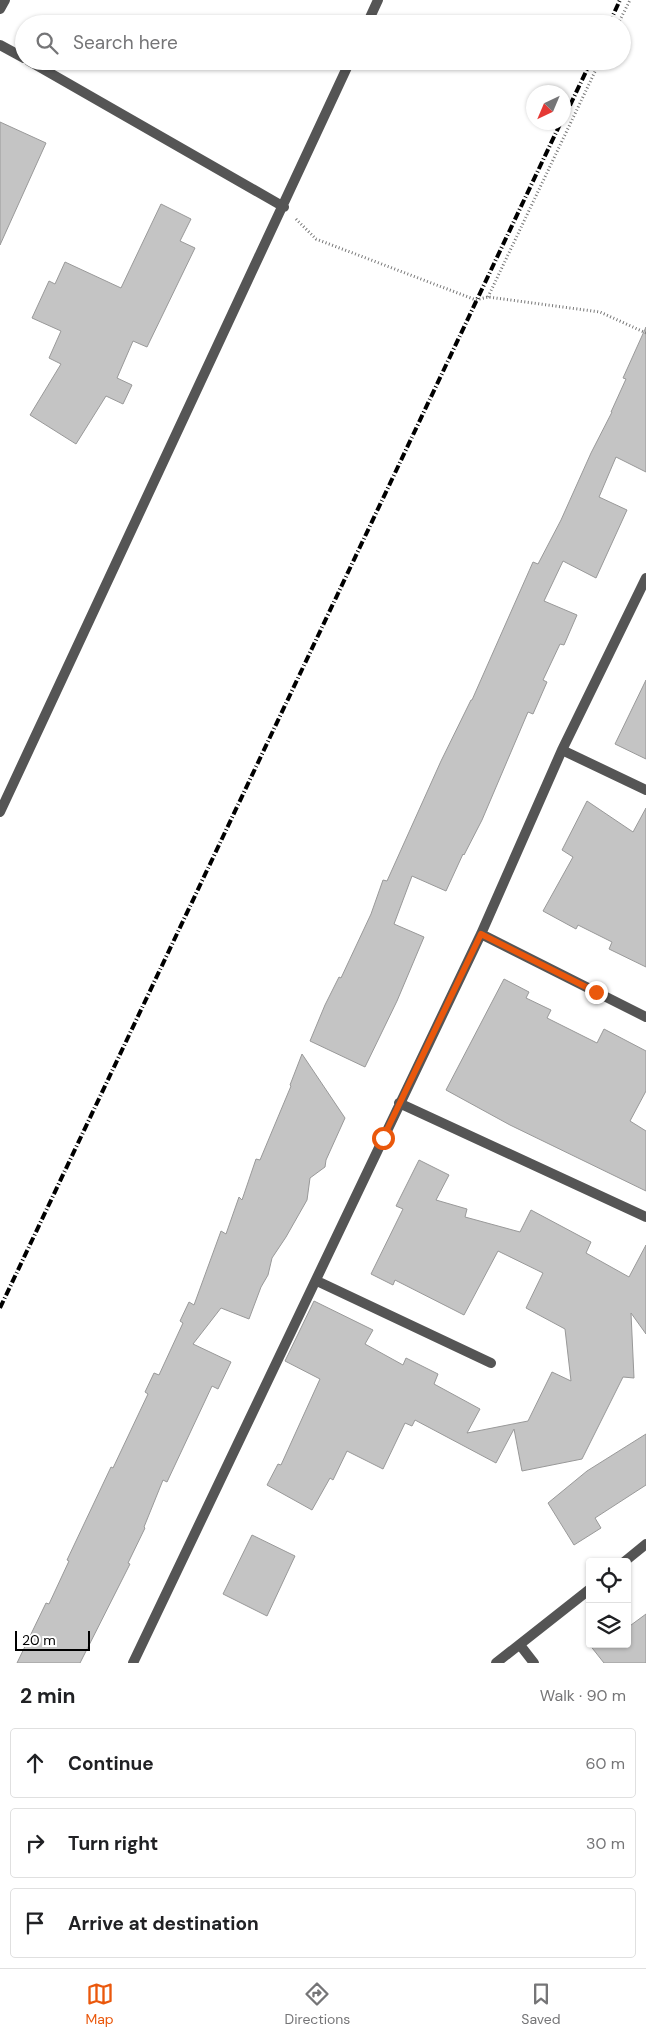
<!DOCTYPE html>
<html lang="en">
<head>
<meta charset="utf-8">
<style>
	:root { --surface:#fff; --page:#f2f2f2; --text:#202124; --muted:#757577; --line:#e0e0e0; --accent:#ea580c }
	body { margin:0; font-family:"DM Sans",sans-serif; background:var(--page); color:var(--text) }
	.controls { position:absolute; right:15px; bottom:15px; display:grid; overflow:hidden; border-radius:5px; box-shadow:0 1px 4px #0004 }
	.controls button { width:45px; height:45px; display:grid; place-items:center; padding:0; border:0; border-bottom:1px solid var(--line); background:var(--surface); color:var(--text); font:25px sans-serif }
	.compass { position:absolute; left:526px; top:85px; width:45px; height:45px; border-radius:50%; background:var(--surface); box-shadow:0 1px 4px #0004; rotate:224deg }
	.scale { position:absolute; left:15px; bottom:12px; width:75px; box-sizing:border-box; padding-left:5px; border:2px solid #000; border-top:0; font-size:14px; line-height:18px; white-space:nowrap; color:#000; -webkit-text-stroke:4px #fff; paint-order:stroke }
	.stop { position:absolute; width:15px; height:15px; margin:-11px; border:4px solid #ea580c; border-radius:50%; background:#fff }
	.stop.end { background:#ea580c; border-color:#fff; box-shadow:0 1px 5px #0008 }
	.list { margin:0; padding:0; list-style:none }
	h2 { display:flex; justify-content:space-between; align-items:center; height:65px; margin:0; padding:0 20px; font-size:21px }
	h2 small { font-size:16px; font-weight:400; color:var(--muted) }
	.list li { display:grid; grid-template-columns:32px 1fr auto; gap:15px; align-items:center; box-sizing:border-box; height:70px; margin:0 10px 10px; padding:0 10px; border:1px solid var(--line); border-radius:5px }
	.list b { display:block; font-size:19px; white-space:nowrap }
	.list em { font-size:16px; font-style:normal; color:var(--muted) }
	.icon { flex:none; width:28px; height:28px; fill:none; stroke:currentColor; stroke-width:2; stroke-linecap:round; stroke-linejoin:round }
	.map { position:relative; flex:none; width:646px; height:1663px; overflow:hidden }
	.search { position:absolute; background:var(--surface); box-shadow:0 1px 4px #0004; left:15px; right:15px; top:15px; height:55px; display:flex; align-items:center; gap:12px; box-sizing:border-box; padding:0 18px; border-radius:28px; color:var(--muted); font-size:19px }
	.sheet { height:305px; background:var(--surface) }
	nav { display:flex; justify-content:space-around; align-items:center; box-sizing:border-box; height:70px; border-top:1px solid var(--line); background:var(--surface); font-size:14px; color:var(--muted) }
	nav a { display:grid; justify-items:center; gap:2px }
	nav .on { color:var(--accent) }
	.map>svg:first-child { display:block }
	.building { fill:#c4c4c4; stroke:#999 }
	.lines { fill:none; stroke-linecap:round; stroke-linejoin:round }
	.path { stroke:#777; stroke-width:3; stroke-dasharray:1 2.5; stroke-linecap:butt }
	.street { stroke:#555; stroke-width:10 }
	.rail { stroke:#000; stroke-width:4; stroke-dasharray:8 2.5 1 2.5; stroke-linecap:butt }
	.route { stroke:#ea580c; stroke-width:6 }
</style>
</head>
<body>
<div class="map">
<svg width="646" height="1663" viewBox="0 0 646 1663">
	<rect width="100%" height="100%" fill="#fff"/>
	<path class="building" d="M 0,122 L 46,143 L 0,245 Z
		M 161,204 L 191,219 L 180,241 L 195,248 L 147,347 L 133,341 L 117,378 L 132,385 L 123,404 L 106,396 L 76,444 L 30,415 L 61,364 L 49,358 L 61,331 L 32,318 L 49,281 L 55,284 L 65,262 L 121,288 Z
		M 646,327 L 646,472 L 616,457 L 599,497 L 627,510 L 596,578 L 563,561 L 544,601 L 577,615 L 564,645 L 560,644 L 543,680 L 547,682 L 533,714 L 528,712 L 482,820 L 464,855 L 463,854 L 446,891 L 412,876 L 394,924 L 424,937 L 397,1001 L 365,1067 L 310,1041 L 325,1005 L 339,977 L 341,978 L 371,914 L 383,880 L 387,881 L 441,761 L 471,700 L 472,700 L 533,562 L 538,564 L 561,520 L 591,453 L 612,412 L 611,412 L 626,379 L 623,378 Z
		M 646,680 L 646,759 L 615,744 Z
		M 587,801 L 633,832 L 646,808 L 646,967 L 609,949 L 612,942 L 578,925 L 576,929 L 543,911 L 573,857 L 562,850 Z
		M 504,979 L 529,992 L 526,998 L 551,1010 L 547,1018 L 597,1043 L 604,1029 L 646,1051 L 646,1091 L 630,1121 L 646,1131 L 646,1191 L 510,1125 L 446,1090 Z
		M 302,1054 L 345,1118 L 326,1160 L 325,1167 L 310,1178 L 307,1200 L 286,1237 L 272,1258 L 268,1275 L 261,1287 L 249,1319 L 221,1308 L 193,1344 L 231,1362 L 218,1389 L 212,1386 L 167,1482 L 163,1480 L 144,1527 L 145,1528 L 128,1563 L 130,1564 L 80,1663 L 17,1663 L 46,1603 L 49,1604 L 69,1561 L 67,1560 L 111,1467 L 113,1468 L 148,1394 L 145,1392 L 154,1373 L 159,1375 L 183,1323 L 180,1321 L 189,1302 L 194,1305 L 221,1231 L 226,1234 L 239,1197 L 242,1200 L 256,1159 L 260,1160 L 291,1086 L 290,1085 Z
		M 419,1160 L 449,1175 L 436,1200 L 467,1209 L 465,1217 L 520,1232 L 531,1210 L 591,1242 L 586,1253 L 629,1277 L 646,1245 L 646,1334 L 631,1313 L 634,1378 L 623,1377 L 582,1459 L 522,1471 L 514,1429 L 496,1463 L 415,1420 L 412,1426 L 405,1423 L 383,1469 L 347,1451 L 333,1480 L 330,1478 L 312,1510 L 267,1485 L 278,1464 L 281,1465 L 320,1379 L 285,1361 L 314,1301 L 373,1330 L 365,1344 L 403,1365 L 406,1358 L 438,1374 L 434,1384 L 480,1409 L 467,1433 L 528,1421 L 552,1372 L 571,1381 L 565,1329 L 526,1308 L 543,1273 L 498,1251 L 464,1315 L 395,1280 L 393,1285 L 371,1274 L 403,1209 L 396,1206 Z
		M 646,1434 L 646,1485 L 595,1518 L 601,1528 L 574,1545 L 548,1503 L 587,1471 Z
		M 252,1535 L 295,1556 L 267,1616 L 223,1594 Z
		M 646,1614 L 646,1663 L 604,1663 L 589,1644 L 627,1644 L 627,1628 Z"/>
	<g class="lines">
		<path class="path" d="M 618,24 L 630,0
			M 296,219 L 316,239 L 476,300 L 488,297 L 600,312 L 646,333
			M 488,297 L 600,61"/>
		<path class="street" d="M 0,9 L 5,0
			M 367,24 L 378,0
			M 0,45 L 24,58
			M 29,61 L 284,207
			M 562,750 L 646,790
			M 0,812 L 350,61
			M 481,934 L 646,1017
			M 399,1103 L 646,1217
			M 317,1281 L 491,1363
			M 624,1562 L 646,1544
			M 520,1645 L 534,1663
			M 133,1663 L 481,934 L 562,750 L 646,578
			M 496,1663 L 590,1589"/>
		<path class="rail" d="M 609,24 L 620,0
			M 564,118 L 591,61
			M 0,1308 L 561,122"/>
	</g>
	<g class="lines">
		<path class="route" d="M 383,1138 L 481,934 L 596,992"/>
	</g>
</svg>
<div class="controls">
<button><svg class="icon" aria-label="locate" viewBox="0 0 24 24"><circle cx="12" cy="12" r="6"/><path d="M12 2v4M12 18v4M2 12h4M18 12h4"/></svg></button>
<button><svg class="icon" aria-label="layers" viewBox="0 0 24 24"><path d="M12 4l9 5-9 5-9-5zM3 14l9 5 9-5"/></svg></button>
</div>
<svg class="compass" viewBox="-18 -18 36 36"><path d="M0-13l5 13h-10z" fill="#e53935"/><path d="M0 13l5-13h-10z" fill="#757577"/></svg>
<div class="scale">20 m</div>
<div class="stop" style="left:383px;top:1138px"></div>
<div class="stop end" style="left:596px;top:992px"></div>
<div class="search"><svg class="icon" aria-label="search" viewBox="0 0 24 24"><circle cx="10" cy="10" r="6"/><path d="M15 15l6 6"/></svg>Search here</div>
</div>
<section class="sheet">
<h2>2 min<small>Walk · 90 m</small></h2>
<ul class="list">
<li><svg class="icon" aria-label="ahead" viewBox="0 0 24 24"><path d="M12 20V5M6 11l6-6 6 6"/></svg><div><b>Continue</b></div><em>60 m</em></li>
<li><svg class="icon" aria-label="right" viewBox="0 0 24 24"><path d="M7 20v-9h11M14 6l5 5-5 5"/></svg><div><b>Turn right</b></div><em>30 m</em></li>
<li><svg class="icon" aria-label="arrive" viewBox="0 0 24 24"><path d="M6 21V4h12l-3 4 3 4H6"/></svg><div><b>Arrive at destination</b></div></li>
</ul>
</section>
<nav>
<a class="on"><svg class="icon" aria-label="map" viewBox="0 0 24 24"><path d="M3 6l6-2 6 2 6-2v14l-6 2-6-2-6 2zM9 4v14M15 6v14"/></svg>Map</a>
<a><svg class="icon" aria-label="directions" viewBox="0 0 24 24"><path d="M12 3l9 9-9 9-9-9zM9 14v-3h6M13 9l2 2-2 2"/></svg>Directions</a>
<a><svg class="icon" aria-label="saved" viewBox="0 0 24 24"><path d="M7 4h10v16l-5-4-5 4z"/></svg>Saved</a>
</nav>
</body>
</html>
